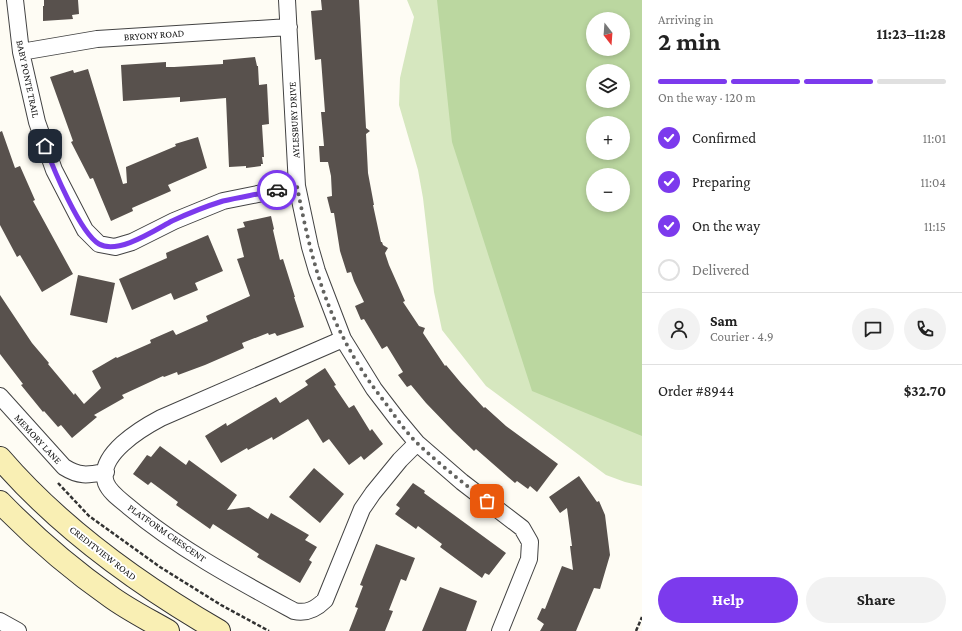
<!DOCTYPE html>
<meta charset="utf-8">
<style>
body{margin:0;font-family:"Crimson Pro",serif;background:#f2f2f2;color:#222;height:100vh;display:flex;flex-direction:column;font-size:15px;white-space:nowrap}
*{box-sizing:border-box;margin:0}
p{font-size:13px;color:#767676}
.icon{flex:none;width:22px;height:22px;fill:none;stroke:currentColor;stroke-width:2;stroke-linecap:round;stroke-linejoin:round}
.map{position:relative;flex:1;overflow:hidden}
.panel{display:flex;flex-direction:column;background:#fff;width:320px}
.panel>*{flex:none}
.needle{width:26px;rotate:163deg}
.fabs{position:absolute;left:586px;top:12px;display:grid;gap:8px}
.fabs a{display:grid;place-items:center;width:44px;height:44px;border-radius:50%;background:#fff;box-shadow:0 2px 6px #0003;font-size:20px}
.pin{position:absolute;display:grid;place-items:center;width:34px;height:34px;color:#fff;margin:-17px;border-radius:8px;box-shadow:0 2px 6px #0006}
.courier{position:absolute;display:grid;place-items:center;width:40px;height:40px;margin:-20px;border:3px solid #7c3aed;border-radius:50%;background:#fff;color:#222;box-shadow:0 1px 5px #0007}
.summary em{font-style:normal;font-weight:700}
.summary div{display:flex;flex-direction:column-reverse}
.summary{display:flex;align-items:center;justify-content:space-between;height:68px;padding:0 16px}
h1{font-size:26px;font-weight:700;line-height:30px}
.bar{display:grid;grid-template-columns:repeat(4,1fr);gap:6px 4px;align-content:center;height:48px;padding:0 16px}
.bar i{height:5px;border-radius:3px;background:#e0e0e0}
.bar .on{background:#7c3aed}
.bar p{grid-column:span 4}
.line{display:flex;align-items:center;gap:10px;padding:0 16px;border-top:1px solid #e0e0e0}
.line div{flex:1}
.round{display:grid;place-items:center;flex:none;width:42px;height:42px;border-radius:21px;background:#f2f2f2}
ol{padding:0 16px;list-style:none}
li{display:flex;align-items:center;gap:12px;height:44px}
li p{margin-inline-start:auto}
li .icon{padding:4px;border-radius:50%;background:#7c3aed;color:#fff;stroke-width:4}
li:last-child{color:#767676}
li i{width:22px;height:22px;border:2px solid #e0e0e0;border-radius:50%}
.cta{display:flex;gap:8px;margin-top:auto;padding:8px 16px}
.cta a{flex:1;height:46px;border-radius:24px;background:#7c3aed;color:#fff;font-size:16px;font-weight:700;line-height:46px;text-align:center}
.cta a+a{background:#f2f2f2;color:#222}
main{display:flex;flex:1;min-height:0}
.map>svg:first-child{display:block}
.green{fill:#d6e7bf;fill-rule:evenodd}
.forest{fill:#bbd7a0;fill-rule:evenodd}
.building{fill:#58514d}
.lines{fill:none;stroke-linecap:round;stroke-linejoin:round}
.street-casing{stroke:#434343;stroke-width:18}
.secondary-casing{stroke:#323232;stroke-width:24}
.path{stroke:#323232;stroke-width:2.5;stroke-dasharray:4 2;stroke-linecap:butt}
.street{stroke:#fff;stroke-width:16}
.secondary{stroke:#f9efb4;stroke-width:22}
.done{stroke:#636360;stroke-width:4;stroke-dasharray:0 7.2}
.route{stroke:#7c3aed;stroke-width:5}
.labels{text-anchor:middle;dominant-baseline:central;stroke-width:4;stroke-linejoin:round;paint-order:stroke}
.street-label{font-size:10px;fill:#101010;stroke:#fff}
</style>
<main>
<div class="map">
<svg width="642" height="631" viewBox="0 0 642 631">
<rect width="100%" height="100%" fill="#fefcf4"/>
<!-- green -->
<path class="green" d="M407,0h235v486l-17,-4 -19,-7 -120,-89 -44,-56 -8,-38 -11,-94 -5,-28 -19,-65 1,-27 14,-61zM593,19h30v30h-30zM593,71h30v30h-30zM593,123h30v30h-30zM593,175h30v30h-30z"/>
<!-- forest -->
<path class="forest" d="M437,0h205v436l-110,-45 -80,-249zM593,19h30v30h-30zM593,71h30v30h-30zM593,123h30v30h-30zM593,175h30v30h-30z"/>
<!-- building -->
<path class="building" d="M44,0h34l1,14 -7,1 1,4 -30,2v-15h1z
M321,0h38l7,128 4,3 -4,3 2,39 6,32h-1l8,37h1l1,3 5,3 -3,5 4,12 16,36 -2,1 16,24 6,2 -2,5 22,33 1,-1 15,18 23,25 1,-1 21,19 52,38 -21,28 -7,-6 -2,3 -11,-8 -2,2 -39,-34 -2,2 -21,-20 -27,-28 -15,-18 -4,2 -9,-12 5,-3 -16,-26 -5,3 -18,-30 -3,1 -6,-14 9,-4 -10,-21 -3,-9 -4,1 -7,-22 -6,-38h-3l-4,-16 5,-1 -1,-20 -3,-14h-8l-1,-16h5l-3,-34h4l-4,-53 -6,1 -4,-49 11,-1z
M255,57l2,9h1l1,19 8,-1 2,40 -7,1 2,32h-2l1,7h-2v2l-15,2v-2l-17,1 -3,-69 -46,4v-5l-57,4 -2,-36 45,-3v5h8l49,-3v-4z
M88,69l35,115 4,-1 -1,-16 50,-21 -1,-2 23,-7 9,31 -39,17 3,6 -39,17 1,3 -22,10 -18,-43 -3,1 -19,-37 2,-1 -23,-64 23,-7 1,3z
M2,131l13,37 5,-2 15,34 -2,1 40,73 -31,18 -22,-37 -3,2 -17,-32v-93z
M271,216l3,13 -1,1 7,30 3,-1 12,38h-1l10,30 -27,9 -2,-3 -6,2 -1,-2 -26,10 2,5 -39,17 -27,10 -1,-3 -13,5 -1,-1 -41,19 2,3 -30,17 3,2 -25,21 -11,-13 -3,2 -14,-16 -1,1 -22,-27 2,-1 -23,-30v-59l32,48 17,20 -1,1 26,31 1,-2 9,11 17,-16 -9,-17 24,-14 1,1 34,-15 -1,-3 23,-10 3,5 32,-14 -2,-5 44,-20 -13,-37 7,-2 -7,-28 8,-2 -2,-5z
M208,235l15,36 -28,12 3,7 -24,10 -3,-7 -39,17 -13,-31 48,-21 -1,-5z
M78,275l37,8 -8,40 -37,-8z
M325,368l11,17 -2,1 15,22 5,-3 16,26 2,-2 11,15 -19,16 -3,-4 -12,9 -20,-26 -6,4 -15,-24 -35,21 -1,-3 -24,13 -1,-2 -26,15 -16,-27 21,-13 1,3 49,-29 4,6 28,-18 -3,-4z
M160,446l26,19 3,-5 48,35 -10,15 22,-3 19,12 3,-6 38,22 -4,5 12,7 -8,13 3,2 -12,21 -43,-26 2,-3 -46,-30 -3,5 -34,-24 2,-3 -27,-20 -3,3 -15,-11 14,-19 4,2z
M314,468l30,26 -24,29 -31,-26z
M579,476l18,26 2,-1 6,14 5,40 -10,34 -6,-1 -18,43h-36l4,-7 -7,-5 5,-11 3,1 17,-43 11,4 -3,-24h2l-5,-38 -7,5 -11,-16z
M413,483l12,8 -1,2 82,60 -17,22 -4,-2 -3,5 -42,-31 2,-3 -24,-18 -2,3 -21,-15 5,-6 -4,-3z
M376,544l39,14 -9,23 -5,-2 -12,31 4,1 -8,20h-36l9,-23 -3,-1 8,-21 -3,-1z
M440,587l37,14 -11,30h-44z"/>
<g class="lines">
<defs>
<path id="street" d="M15,0l6,52 16,70 17,48 31,60 14,14 16,3 17,-5 42,-21 49,-20 74,-15
M287,0l10,186 13,61 7,24 26,68 31,50 23,30 20,24 45,39 60,46 8,14 -1,17 -29,72
M21,52l76,-13 192,-12
M343,339l-182,79c-19,10 -65,37 -55,65 4,10 15,17 23,24 50,42 108,73 165,104 13,3 22,-2 31,-11l37,-91 11,-16 27,-33 17,-17
M0,396l64,71c16,10 24,8 42,5
M0,621l18,10"/>
<path id="secondary" d="M0,458c61,71 138,126 219,173
M0,502c34,35 71,67 111,95 18,13 38,23 57,34"/>
</defs>
<!-- street casing -->
<use href="#street" class="street-casing"/>
<!-- secondary casing -->
<use href="#secondary" class="secondary-casing"/>
<!-- path -->
<path class="path" d="M58,483l31,33 71,51 61,38 48,26
M636,631l6,-14"/>
<!-- street -->
<use href="#street" class="street"/>
<!-- secondary -->
<use href="#secondary" class="secondary"/>
</g>
<g class="lines">
<!-- done -->
<path class="done" d="M277,190l20,-4c10,52 22,106 47,153 12,24 27,46 43,66 9,13 19,27 30,38 22,21 46,40 70,58"/>
<!-- route -->
<path class="route" d="M45,146c8,22 35,87 54,98 19,11 56,-14 73,-23 15,-7 35,-15 51,-20 18,-4 36,-7 54,-11"/>
</g>
<g class="labels">
<!-- street labels -->
<g class="street-label">
<text transform="translate(154 35) rotate(-4)">BRYONY ROAD</text>
<text transform="translate(28 79) rotate(78)">BABY PONTE TRAIL</text>
<text transform="translate(294 120) rotate(-93)">AYLESBURY DRIVE</text>
<text transform="translate(38 439) rotate(47)">MEMORY LANE</text>
<text transform="translate(167 533) rotate(35)">PLATFORM CRESCENT</text>
<text transform="translate(103 553) rotate(38)">CREDITVIEW ROAD</text>
</g>
</g>
</svg>
<div class="fabs">
<a><svg class="needle" viewBox="-14 -14 28 28"><path d="M0-13l5 13h-10z" fill="#e53935"/><path d="M0 13l5-13h-10z" fill="#767676"/></svg></a>
<a><svg class="icon" aria-label="layers" viewBox="0 0 24 24"><path d="M12 4l9 5-9 5-9-5zM3 14l9 5 9-5"/></svg></a>
<a>+</a>
<a>−</a>
</div>
<div class="pin" style="left:487px;top:501px;background:#ea580c"><svg class="icon" aria-label="bag" viewBox="0 0 24 24"><path d="M5 8h14l-1 12H6zM9 8a3 3 0 0 1 6 0"/></svg></div>
<div class="pin" style="left:45px;top:146px;background:#1f2937"><svg class="icon" aria-label="home" viewBox="0 0 24 24"><path d="M3 11l9-7 9 7M6 9v11h12V9"/></svg></div>
<div class="courier" style="left:277px;top:190px"><svg class="icon" aria-label="car" viewBox="0 0 24 24"><path d="M5 17H2v-5l4-1 3-4h7l3 4 3 1v5h-3M9 17h6M6 11h13"/><circle cx="7" cy="17" r="2"/><circle cx="17" cy="17" r="2"/></svg></div>
</div>
<section class="panel">
<div class="summary"><div><h1>2 min</h1><p>Arriving in</p></div><em>11:23–11:28</em></div>
<div class="bar"><i class="on"></i><i class="on"></i><i class="on"></i><i></i><p>On the way · 120 m</p></div>
<ol>
<li><svg class="icon" aria-label="check" viewBox="0 0 24 24"><path d="M5 12l5 5 9-10"/></svg>Confirmed<p>11:01</p></li>
<li><svg class="icon" aria-label="check" viewBox="0 0 24 24"><path d="M5 12l5 5 9-10"/></svg>Preparing<p>11:04</p></li>
<li><svg class="icon" aria-label="check" viewBox="0 0 24 24"><path d="M5 12l5 5 9-10"/></svg>On the way<p>11:15</p></li>
<li><i></i>Delivered</li>
</ol>
<div class="line" style="height:72px"><a class="round"><svg class="icon" aria-label="person" viewBox="0 0 24 24"><circle cx="12" cy="8" r="4"/><path d="M4 21q1-7 8-7t8 7"/></svg></a><div><b>Sam</b><p>Courier · 4.9</p></div><a class="round"><svg class="icon" aria-label="chat" viewBox="0 0 24 24"><path d="M4 5h16v11H9l-5 4z"/></svg></a><a class="round"><svg class="icon" aria-label="phone" viewBox="0 0 24 24"><path d="M5 4h4l2 5-3 2q2 4 5 5l2-3 5 2v4C11 20 4 13 5 4z"/></svg></a></div>
<div class="line" style="height:52px"><div>Order #8944</div><b>$32.70</b></div>
<div class="cta"><a>Help</a><a>Share</a></div>
</section>
</main>
